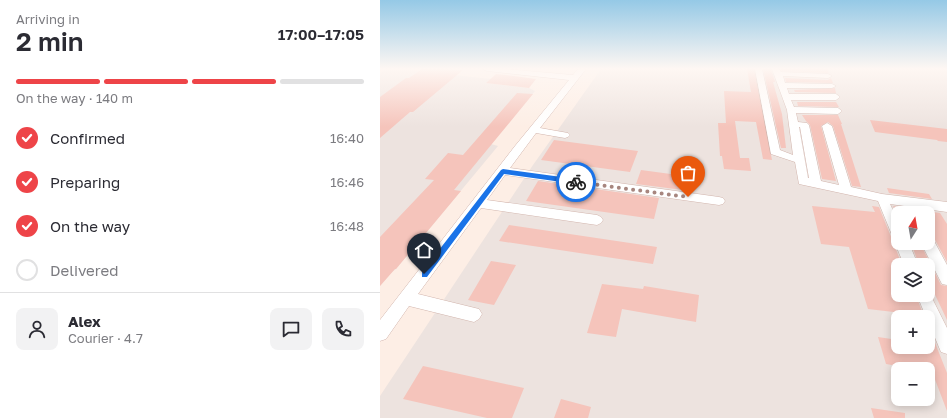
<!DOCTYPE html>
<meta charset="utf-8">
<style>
body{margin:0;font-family:"Golos Text",sans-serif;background:#f2f2f3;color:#2b2b33;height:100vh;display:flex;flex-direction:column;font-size:15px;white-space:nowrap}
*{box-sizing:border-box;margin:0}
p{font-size:13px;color:#7c7c81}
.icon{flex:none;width:22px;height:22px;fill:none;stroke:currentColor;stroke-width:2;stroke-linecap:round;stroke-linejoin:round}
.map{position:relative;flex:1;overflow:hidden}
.drawer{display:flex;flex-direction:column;background:#fff;width:380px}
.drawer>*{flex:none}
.needle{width:26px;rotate:11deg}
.buttons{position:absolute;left:511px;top:206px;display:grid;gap:8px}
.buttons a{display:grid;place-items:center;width:44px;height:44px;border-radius:8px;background:#fff;box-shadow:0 2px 10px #0003;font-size:20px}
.pin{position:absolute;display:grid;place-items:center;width:34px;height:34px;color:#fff;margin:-41px -17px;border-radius:50% 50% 50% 0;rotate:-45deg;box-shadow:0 0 4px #0007}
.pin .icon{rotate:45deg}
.courier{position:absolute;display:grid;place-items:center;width:40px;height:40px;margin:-20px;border:3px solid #1a73e8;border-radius:50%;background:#fff;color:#222;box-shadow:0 1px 5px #0007}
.summary em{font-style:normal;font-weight:600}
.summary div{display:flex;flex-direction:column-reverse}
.summary{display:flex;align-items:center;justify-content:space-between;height:68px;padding:0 16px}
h1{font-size:26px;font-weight:600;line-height:30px}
.bar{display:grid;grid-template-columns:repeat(4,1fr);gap:6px 4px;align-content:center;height:48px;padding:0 16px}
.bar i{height:5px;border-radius:3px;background:#e1e1e2}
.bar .active{background:#ee4448}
.bar p{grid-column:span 4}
.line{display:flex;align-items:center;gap:10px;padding:0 16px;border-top:1px solid #e1e1e2}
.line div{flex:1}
.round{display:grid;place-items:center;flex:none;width:42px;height:42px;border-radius:8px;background:#f2f2f3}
ol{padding:0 16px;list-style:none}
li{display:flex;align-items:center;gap:12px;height:44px}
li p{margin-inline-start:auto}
li .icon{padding:4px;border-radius:50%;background:#ee4448;color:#fff;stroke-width:4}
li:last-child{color:#7c7c81}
li i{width:22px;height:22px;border:2px solid #e1e1e2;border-radius:50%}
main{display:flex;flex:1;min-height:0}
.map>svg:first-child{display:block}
.industrial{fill:#ede3df;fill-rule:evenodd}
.building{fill:#f5c4bb}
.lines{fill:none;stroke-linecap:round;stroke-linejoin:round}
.minor-casing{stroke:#d2b5ad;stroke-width:1}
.minor{fill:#fff;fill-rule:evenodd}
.route{fill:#1a73e8}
.done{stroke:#a7867f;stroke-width:4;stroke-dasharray:0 7.2}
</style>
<main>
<section class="drawer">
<div class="summary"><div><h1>2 min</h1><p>Arriving in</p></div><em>17:00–17:05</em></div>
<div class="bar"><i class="active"></i><i class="active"></i><i class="active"></i><i></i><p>On the way · 140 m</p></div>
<ol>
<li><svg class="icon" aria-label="check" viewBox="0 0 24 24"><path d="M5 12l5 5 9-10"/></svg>Confirmed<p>16:40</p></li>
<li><svg class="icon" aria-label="check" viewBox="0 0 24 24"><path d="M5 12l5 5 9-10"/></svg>Preparing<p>16:46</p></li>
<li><svg class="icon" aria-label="check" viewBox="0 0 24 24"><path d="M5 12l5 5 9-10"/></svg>On the way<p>16:48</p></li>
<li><i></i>Delivered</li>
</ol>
<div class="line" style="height:72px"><a class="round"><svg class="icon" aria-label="person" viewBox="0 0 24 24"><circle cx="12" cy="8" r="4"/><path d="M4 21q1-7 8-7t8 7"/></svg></a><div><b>Alex</b><p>Courier · 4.7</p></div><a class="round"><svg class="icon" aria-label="chat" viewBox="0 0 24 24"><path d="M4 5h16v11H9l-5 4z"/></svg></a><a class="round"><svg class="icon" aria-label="phone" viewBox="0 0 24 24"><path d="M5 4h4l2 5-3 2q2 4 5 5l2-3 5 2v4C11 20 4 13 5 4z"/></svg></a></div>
</section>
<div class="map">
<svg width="567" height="418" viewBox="0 0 567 418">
<rect width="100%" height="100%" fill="#fdeee5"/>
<!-- industrial -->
<path class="industrial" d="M221,69h346v349h-567v-22l153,-231zM518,213h30v30h-30zM518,265h30v30h-30zM518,317h30v30h-30zM518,369h30v30h-30z
M5,70l33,1 73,8 -5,4 43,5 6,3 -44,53 7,2 -102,123 -4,3 -12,14v-213z"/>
<!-- building -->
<path class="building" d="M42,69l41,1 -50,42h-3l-30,26v-41l26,-19h3z
M367,69h7l18,91 -9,-1 -7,-37 -21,-1 5,37h9l2,13 -27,-2 -2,-13h-2l-2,-33h8l-2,-32 27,1z
M383,69h8l4,13h-2l9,32 4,34h-5z
M400,69h47l2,4 -47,-2z
M116,74l18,2 22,3 -7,9 -43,-5z
M405,78l43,2 3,-2 2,5 -47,-1z
M455,88l1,5 -41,-1 -1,-2z
M137,93l16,1 -79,96 7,1 -65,78h-1l-15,17v-49l54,-57 -9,-1 23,-26 15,2z
M456,102l3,5 -41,-1 -1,-4z
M422,115h36l4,9h-1l20,63 -9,-1 -19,-60 -5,-4 -7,4 15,55 -14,-2 -12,-54 -4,-4z
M490,120l77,9v13l-9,-1 -1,-1 -62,-8z
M174,140l84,11 -8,21 -89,-12z
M261,170l52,7 -2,14 -55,-7z
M158,181l121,17 -5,21 -128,-18z
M507,188l42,6 3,5 -43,-6z
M432,206l63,6 -3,-6 7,1 13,32 3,2 -1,3 8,21h-4v30h18l8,22h-12l-1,-3 -43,-5 -19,-62 -28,-3z
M513,206l47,7 7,11v38l-13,-24 -3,-1 -3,-5v-19h-30v4z
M129,225l148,22 -4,17 -154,-23z
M531,243h9l21,42 6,1v34l-19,-40v-15h-9z
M111,261l25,4 -22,40 -26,-5z
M222,284l41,5 1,-3 55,9 -3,27 -74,-13 -6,28 -29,-4z
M548,325l19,48v38l-16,-42h-16l-29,-5 -8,-27 20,3v7h30z
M43,366l101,22 -12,30h-25l-84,-19z
M181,399l30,8 -3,11h-34z
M491,408l34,5v5h-31z"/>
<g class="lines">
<defs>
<path id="minor" d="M103,69h22l68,6 5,-6h8l-46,59 28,5 2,2 -2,2 -3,1 -29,-5 -26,35 209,29 4,1 2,3 -2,3 -4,1 -214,-30 -18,25 110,15 4,2 2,3 -2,3 -4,2 -116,-17 -63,86 61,15 3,5 -3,5 -5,3 -65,-16 -23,33 -6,2v-21l135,-174 54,-66 -82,-9z
M375,69h7l18,81 13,5 -6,-45 -15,-41h7l2,3 47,2 4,2 -4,2 -45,-2 2,7 47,1 4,2 -4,2h-45l2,6h47l4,3 -4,3h-45l3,7 44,1 4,3 -4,3 -42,-1 2,9 9,1 2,2 12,56 18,4 -17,-59 5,-3 5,3 19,61 31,7 65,8v10l-57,-8 8,17v22h11l9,22h-14l-9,-22 2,-3 -4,-1 -1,-4 -14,-34 -79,-17 -4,-22 -24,-8zM419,127h1l9,51h-1z
M548,238l5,1 14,26v20l-5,-1 -21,-41h7z
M548,290l19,38v26l-6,-2 -13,-31v-4h-2l-9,-22h11z"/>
</defs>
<!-- minor casing -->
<use href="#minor" class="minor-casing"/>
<!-- minor -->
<use href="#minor" class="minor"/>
</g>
<!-- sky -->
<linearGradient id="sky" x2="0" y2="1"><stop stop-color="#95c9e6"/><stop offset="0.54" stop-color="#fef7f3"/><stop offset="1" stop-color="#fef7f3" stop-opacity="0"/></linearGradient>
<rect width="567" height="127" fill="url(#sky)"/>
<!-- route -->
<path class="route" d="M123,169l73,10 3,3 -3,2 -72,-10 -77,103h-5v-5l79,-102z"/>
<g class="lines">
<!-- done -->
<path class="done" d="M196,182l112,15"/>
</g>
</svg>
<div class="buttons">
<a><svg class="needle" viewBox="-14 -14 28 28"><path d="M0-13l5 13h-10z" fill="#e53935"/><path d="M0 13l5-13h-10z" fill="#7c7c81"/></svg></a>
<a><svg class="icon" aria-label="layers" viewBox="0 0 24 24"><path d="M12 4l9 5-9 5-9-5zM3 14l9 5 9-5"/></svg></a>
<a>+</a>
<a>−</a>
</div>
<div class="pin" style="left:308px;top:197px;background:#ea580c"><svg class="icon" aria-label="bag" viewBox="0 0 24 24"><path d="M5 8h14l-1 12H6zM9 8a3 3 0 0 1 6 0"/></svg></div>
<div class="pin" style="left:44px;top:274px;background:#1f2937"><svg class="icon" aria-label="home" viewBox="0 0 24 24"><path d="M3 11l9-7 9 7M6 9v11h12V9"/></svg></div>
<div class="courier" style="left:196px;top:182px"><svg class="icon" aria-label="bike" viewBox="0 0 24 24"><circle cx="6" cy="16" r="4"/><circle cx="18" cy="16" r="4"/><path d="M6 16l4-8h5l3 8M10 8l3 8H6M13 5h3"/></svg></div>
</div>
</main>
